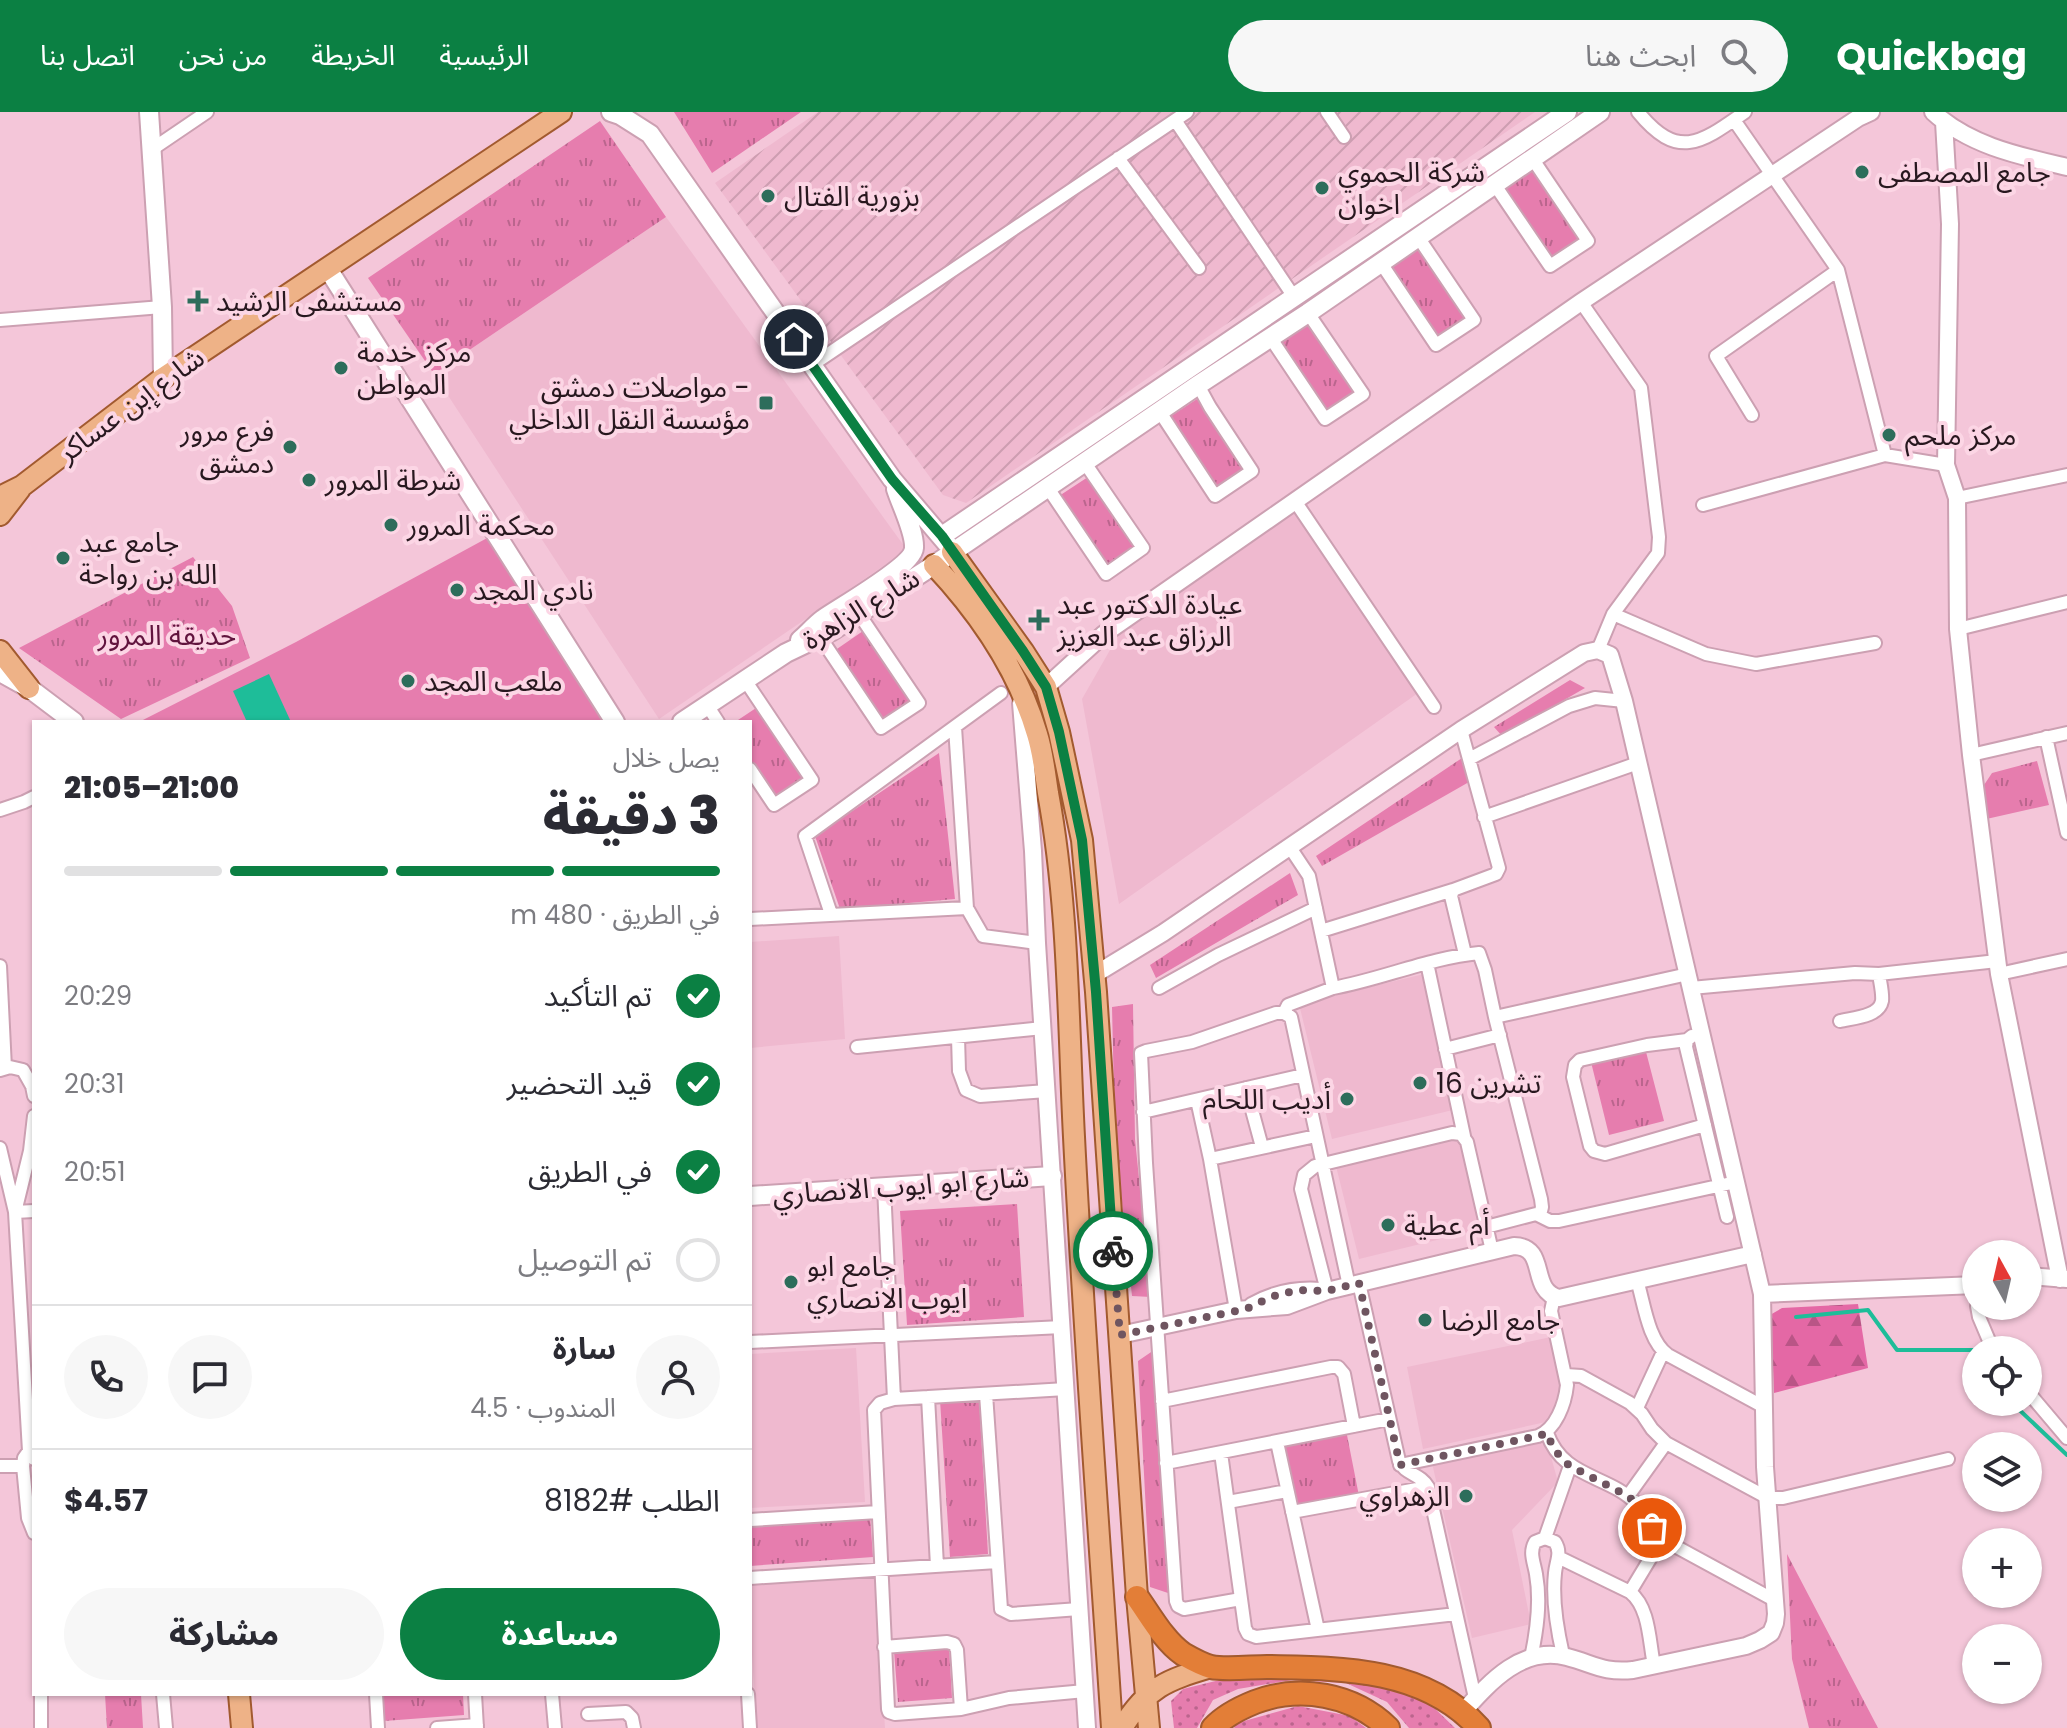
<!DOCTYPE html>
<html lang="ar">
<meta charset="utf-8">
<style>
body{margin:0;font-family:Poppins,"Noto Sans Arabic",sans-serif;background:#f7f7f7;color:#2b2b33;direction:rtl;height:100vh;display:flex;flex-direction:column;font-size:30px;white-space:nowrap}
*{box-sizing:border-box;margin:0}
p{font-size:26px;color:#7c7c81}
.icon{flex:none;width:44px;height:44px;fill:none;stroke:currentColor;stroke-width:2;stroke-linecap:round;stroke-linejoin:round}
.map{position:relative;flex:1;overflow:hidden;direction:ltr}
.sheet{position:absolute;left:32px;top:608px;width:720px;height:976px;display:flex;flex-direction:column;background:#fff;border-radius:0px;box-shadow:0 2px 6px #0004;direction:rtl}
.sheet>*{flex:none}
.needle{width:52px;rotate:352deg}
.tools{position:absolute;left:1962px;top:1128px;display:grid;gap:16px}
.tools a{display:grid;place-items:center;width:80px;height:80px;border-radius:50%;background:#fff;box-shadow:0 2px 6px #0004;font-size:40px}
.pin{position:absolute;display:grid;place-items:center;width:68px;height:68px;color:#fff;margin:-34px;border:4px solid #fff;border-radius:50%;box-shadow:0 2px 8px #0007}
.courier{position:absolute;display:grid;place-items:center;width:80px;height:80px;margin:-40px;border:6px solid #0b8043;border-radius:50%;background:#fff;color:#222;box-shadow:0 2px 10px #0007}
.headline em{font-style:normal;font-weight:800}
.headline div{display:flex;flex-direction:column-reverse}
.headline{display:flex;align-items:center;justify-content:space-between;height:136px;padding:0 32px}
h1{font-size:52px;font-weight:800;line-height:60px}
.bar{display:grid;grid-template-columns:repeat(4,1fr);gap:12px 8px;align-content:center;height:96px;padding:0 32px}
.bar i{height:10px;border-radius:6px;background:#e1e1e2}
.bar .on{background:#0b8043}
.bar p{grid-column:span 4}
.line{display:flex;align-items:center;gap:20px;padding:0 32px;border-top:2px solid #e1e1e2}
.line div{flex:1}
.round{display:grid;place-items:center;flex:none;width:84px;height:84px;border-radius:42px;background:#f7f7f7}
ol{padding:0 32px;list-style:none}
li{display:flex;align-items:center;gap:24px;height:88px}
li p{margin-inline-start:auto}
li .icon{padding:8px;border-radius:50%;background:#0b8043;color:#fff;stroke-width:4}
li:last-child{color:#7c7c81}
li i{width:44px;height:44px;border:4px solid #e1e1e2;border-radius:50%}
.action{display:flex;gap:16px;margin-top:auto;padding:16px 32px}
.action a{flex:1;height:92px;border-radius:48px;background:#0b8043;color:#fff;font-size:32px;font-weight:800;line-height:92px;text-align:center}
.action a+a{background:#f7f7f7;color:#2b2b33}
header{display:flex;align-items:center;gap:48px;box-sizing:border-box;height:112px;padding:0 40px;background:#0b8043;color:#fff}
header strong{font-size:38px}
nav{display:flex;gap:44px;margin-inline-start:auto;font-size:28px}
.search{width:560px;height:72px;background:#f7f7f7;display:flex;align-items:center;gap:20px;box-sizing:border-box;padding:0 28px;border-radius:44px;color:#7c7c81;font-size:30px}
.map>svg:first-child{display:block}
.built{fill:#efb9cf}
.industrial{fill:url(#industrial-furrows)}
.grass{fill:url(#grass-dots)}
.forest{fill:url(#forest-firs)}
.park{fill:url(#park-tufts)}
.pitch{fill:#e67dae}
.water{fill:#1ebd99}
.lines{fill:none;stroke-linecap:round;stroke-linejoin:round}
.stream{stroke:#1ebd99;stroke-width:4}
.minor-casing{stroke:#cca0b2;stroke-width:16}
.tertiary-casing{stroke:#cca0b2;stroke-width:20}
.secondary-casing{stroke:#cca0b2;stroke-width:22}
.primary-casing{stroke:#a25a2f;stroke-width:24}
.motorway-casing{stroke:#a25a2f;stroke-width:26}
.minor{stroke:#fff;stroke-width:12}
.tertiary{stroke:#fff;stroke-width:16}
.secondary{stroke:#fff;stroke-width:18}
.primary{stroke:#eeb287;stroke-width:20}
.motorway{stroke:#e37e37;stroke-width:22}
.done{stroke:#6f5560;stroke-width:8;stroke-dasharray:0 14.4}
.route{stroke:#0b8043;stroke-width:10}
.poi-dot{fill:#2d6d5b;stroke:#fcd6e5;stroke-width:3}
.labels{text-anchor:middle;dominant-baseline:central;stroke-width:8;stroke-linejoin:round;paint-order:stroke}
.poi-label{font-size:28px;fill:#28181f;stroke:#fcd6e5;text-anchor:start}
.street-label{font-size:28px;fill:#28181f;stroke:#fcd6e5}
.park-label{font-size:28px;fill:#61143e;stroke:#fcd6e5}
</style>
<header>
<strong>Quickbag</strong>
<div class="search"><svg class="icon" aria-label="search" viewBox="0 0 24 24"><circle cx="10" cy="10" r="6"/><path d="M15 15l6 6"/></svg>ابحث هنا</div>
<nav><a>الرئيسية</a><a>الخريطة</a><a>من نحن</a><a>اتصل بنا</a></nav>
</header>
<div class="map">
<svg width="2067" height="1616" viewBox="0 0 2067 1616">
<defs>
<pattern id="industrial-furrows" width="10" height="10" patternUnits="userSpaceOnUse" patternTransform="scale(2)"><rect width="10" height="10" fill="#efb9cf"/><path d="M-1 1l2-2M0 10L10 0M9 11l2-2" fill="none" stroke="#cd9eb1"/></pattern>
<pattern id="grass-dots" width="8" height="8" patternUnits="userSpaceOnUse" patternTransform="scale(2)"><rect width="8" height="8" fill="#e67dae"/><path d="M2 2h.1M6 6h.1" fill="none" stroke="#ba658d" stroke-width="1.8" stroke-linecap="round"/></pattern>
<pattern id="forest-firs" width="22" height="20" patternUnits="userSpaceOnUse" patternTransform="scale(2)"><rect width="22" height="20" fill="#e468a5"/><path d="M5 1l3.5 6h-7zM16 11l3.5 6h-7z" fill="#b95586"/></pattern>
<pattern id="park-tufts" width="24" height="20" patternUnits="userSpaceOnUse" patternTransform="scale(2)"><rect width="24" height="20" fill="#e67dae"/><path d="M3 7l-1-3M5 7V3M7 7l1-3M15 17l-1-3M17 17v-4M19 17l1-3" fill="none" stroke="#ba658d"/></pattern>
</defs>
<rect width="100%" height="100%" fill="#f4c6d9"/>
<!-- built -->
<path class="built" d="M666,105l241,333 -248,169 -225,-345z
M1295,400l123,181 -299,211 -37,-205 36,-63z
M839,824l6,103 -95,9v-106z
M1424,862l33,135 -125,30 -33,-135z
M1463,1023l23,93 -127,31 -23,-93z
M1551,1225l13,55 -18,30 -123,27 -16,-82z
M856,1236l9,154 -115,6v-154z
M1545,1323l13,47 -46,48 19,94 -59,14 -40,-175z
M875,1462l10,154h-128l-7,-104v-41z"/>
<!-- industrial -->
<path class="industrial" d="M818,0h717l-569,391 -23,-8 -228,-312z"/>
<!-- grass -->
<path class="grass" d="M1333,1562l39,8 53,17 30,29h-46l-22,-26 -41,-19 -54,-3 -54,9 -25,11 -16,28h-23l-3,-27 12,-12 53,-13z
M1298,1594l52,10 16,12h-132l3,-5z"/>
<!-- forest -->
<path class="forest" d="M1858,1192l10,64 -94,25 -1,-25 -10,-49 19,-11z"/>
<!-- park -->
<path class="park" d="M674,0h127l-89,61z
M600,9l66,96 -232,157 -66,-96z
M1532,57l49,72 -29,19 -49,-72z
M1418,136l48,72 -29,19 -48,-72z
M1307,210l48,72 -29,19 -48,-72z
M1197,287l48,72 -29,19 -48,-72z
M1088,365l48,71 -29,20 -48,-72z
M193,445l39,49 18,52 -129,61 -102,-71z
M863,519l48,72 -29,19 -48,-71z
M1570,568l15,8 -83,48 -8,-9z
M756,596l48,72 -29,19 -25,-38v-39h-15z
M939,641l16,146 -115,10 -25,-73z
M1462,646l7,24 -147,84 -6,-10z
M2037,649l12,44 -67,15 -2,-29 12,-18z
M1290,761l8,22 -142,83 -6,-13z
M1133,892l2,135 16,158 -19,-1 -17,-158 -3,-131z
M1645,936l19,73 -55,14 -18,-73z
M1017,1092l7,113 -117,8 -7,-114z
M1157,1236l20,248 -27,-9 -12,-226z
M979,1286l9,156 -38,3 -10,-157z
M1346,1318l13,66 -63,13 -13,-66z
M870,1403l3,42 -123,9v-42z
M1787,1442l91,174h-69l-17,-69z
M949,1534l3,52 -54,4 -4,-51z
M105,1582h36l2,34h-36z
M382,1582h81l1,21 -80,6z"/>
<!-- pitch -->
<path class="pitch" d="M489,425l114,185h-464l157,-80z"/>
<!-- water -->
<path class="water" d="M269,562l22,48h-44l-14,-31z"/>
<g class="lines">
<!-- stream -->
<path class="stream" d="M1796,1205l72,-7 29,40h78l1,2
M2011,1290l56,53"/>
<defs>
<path id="minor" d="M1327,0l17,25
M1638,0c40,49 63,31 107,0
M1175,8l119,177
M1734,8l104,150 47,185
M151,38l56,-38
M1118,46l81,110
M1495,73l55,81 38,-25 -56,-83
M1381,151l55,82 38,-25 -56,-83
M1581,190l60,86 18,149 -1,16 -45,61 -15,36
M0,208l162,-13
M1270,225l55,82 38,-25 -55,-81
M812,253l375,-253
M1160,300l55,84 37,-25 -42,-64 -12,-22
M1752,303l-36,-59 122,-86
M1048,376l58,86 37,-26 -58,-85
M1957,386l110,-23
M1295,389l139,206
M1703,393l182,-50 61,10
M1613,502l93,40 50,10 119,-21
M1958,517l109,-27
M820,525l61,91 38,-25 -60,-89
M745,568l67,100 -38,25 -24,-36
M707,593l11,17
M955,615l12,181
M1461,618l38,138 -3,6 -43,16 -2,6 14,58
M2046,625l21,96
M1971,643l96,-22
M1469,647l100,-53 26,-8 29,3
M0,698l24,-8 10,-5
M1484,705l154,-54
M1289,734l20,30 24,112c49,-9 96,-30 146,-35l6,17 10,47 46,182 1,8 -2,8
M831,802l-26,-78 196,-143
M750,807l217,-11 16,28 54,7
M1321,819l132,-41
M1427,851l37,173
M0,854l5,102
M1999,862l68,-15
M1159,876l59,-33 98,-47
M1691,876l164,-15 24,1 118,-13
M1284,901l4,-8 45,-17
M1495,905l193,-43
M1840,909c12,-3 39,-4 42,-20 1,-8 -2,-19 -3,-27
M1692,924l-5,4 -1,7 41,170
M958,925l1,34 7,19 14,6 67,-5
M1687,928l-40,5 -67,15 -5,5 -2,12 17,69 4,5 11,3 100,-29
M857,935l186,-19
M1445,937l55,-14
M0,958l10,-3 13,3 9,16 2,10
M1246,976l16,59
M1197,988l13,59 26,151
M1143,1000l160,-37
M34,1004l-4,35 -15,61 19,-1
M0,1036l15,64 14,239 5,8
M1210,1047l106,-23
M884,1075l10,212
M1486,1115l50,-13 14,7h9l177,-39
M1637,1168c7,23 11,61 31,75l96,52
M1359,1171l40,178c6,14 21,12 29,26l47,211
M1327,1179l-26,-102 3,-14 11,-9 137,-33 9,1 6,8 25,109
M1977,1194l2,11 14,33
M750,1230l312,-15
M1566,1263l15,1 49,27 12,11 10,15 14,14 102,55h15l165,-39
M1066,1277l-172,10 -14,4 -6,7 14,299 1,3 6,2 66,-5 48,-11 76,-7
M2028,1280l39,46
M986,1282l15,215 10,5 68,-5
M928,1285l9,169
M1162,1289l169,-34h7l6,7 10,52
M1637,1296l26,-56
M1547,1321c16,46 61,41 90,71 11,11 13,26 25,35l114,62
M1277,1330l41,188
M29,1339l-5,7 -1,8 5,52 6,15
M1221,1341l24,175 3,6 8,3 200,-23
M1166,1351l223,-44
M1400,1353l138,-29c18,-7 27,-32 29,-51l-16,-74 3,-14
M0,1354h23
M1628,1384l38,-53
M1228,1390l59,-11
M1292,1400l136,-25
M750,1408l128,-8
M1545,1426l25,-72
M1558,1445l72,35c20,16 19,50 24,73
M750,1466l247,-16
M1630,1480l32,-53
M1241,1487l-57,10 -6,-3 -2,-5 -30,-438 -5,-110 5,-2 46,-9 84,-29h8l7,4 58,269
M884,1535l63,-5 7,2 3,6 4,59
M1531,1546c6,-28 10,-56 5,-84 -2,-12 -7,-21 -1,-32l10,-4 10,4c7,11 1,19 0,31 -3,27 2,56 8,82
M163,1582l3,34
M376,1582l2,34
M475,1582l2,34
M552,1582l3,34
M748,1582l2,34
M588,1602l38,-2 6,6 2,10
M41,1616v-34
M437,1616l40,-3"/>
<path id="tertiary" d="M1933,0c37,34 87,44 134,55
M1944,10l6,102 -4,241 11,33 1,131 13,126 28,219 61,305
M1046,575l58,-53 477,-332 277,-184 13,-6
M1021,591l12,148 4,92 50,785
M1094,863l69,-42 298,-203 123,-77 14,-3 12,5 14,46 138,593 3,173 11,147 -1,9 -4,10 -11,7 -14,6 -113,24c-30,3 -39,-6 -66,-13 -45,-12 -78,26 -105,56
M2028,1164l39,3
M1762,1182l214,-9
M1252,1194c21,-12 45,-17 69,-15
M1120,1223l116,-25 51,-4 40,-15 187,-45c35,1 14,44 45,52l194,-44"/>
<path id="secondary" d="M149,0l13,195 1,71
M611,0l9,3 30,19 242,345 56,66
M328,157l287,453
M942,424l625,-424
M800,528c8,-7 15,-15 23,-21 17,-12 90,-53 91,-71 1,-16 -13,-43 -18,-59
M0,560l29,16 45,34
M682,610l104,-69 46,-22 102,-66 264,-180 110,-72 292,-201
M750,1084l302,-20"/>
<path id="primary" d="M0,385l22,-11 141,-108 398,-266
M0,403l20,-26
M952,440l71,99 23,36 13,45 23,108 14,152 41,605 12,131
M934,453c46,49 84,104 103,169 6,19 8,40 11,59 21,114 20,229 26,344 10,197 25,394 38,591
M0,539l29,37
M239,1582l3,34
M1122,1616c25,-41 45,-48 89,-61"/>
<path id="motorway" d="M1137,1485c13,18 27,44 46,57 7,4 20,11 28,13 14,3 41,0 56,0 74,1 158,1 212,61
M1213,1616c11,-12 27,-20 42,-26 45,-17 98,-8 133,26"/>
</defs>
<!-- minor casing -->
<use href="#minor" class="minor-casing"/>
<!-- tertiary casing -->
<use href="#tertiary" class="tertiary-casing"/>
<!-- secondary casing -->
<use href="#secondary" class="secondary-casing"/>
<!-- primary casing -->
<use href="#primary" class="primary-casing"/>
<!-- motorway casing -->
<use href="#motorway" class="motorway-casing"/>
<!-- minor -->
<use href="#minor" class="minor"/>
<!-- tertiary -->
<use href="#tertiary" class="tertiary"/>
<!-- secondary -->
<use href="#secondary" class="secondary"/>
<!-- primary -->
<use href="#primary" class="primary"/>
<!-- motorway -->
<use href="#motorway" class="motorway"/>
</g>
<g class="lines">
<!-- done -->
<path class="done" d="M1113,1139l7,84 126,-26 25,-12 14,-4 14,-3 28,1 32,-8 41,182 138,-29 9,-3c5,14 12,24 23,33l58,30 14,13 10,19"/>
<!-- route -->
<path class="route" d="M794,227l98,140 50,57 81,115 23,36 13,45 23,108 14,152 17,259"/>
</g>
<!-- markers -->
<g class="poi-dot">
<circle cx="1862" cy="60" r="8"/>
<circle cx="1322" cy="76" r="8"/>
<circle cx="768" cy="84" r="8"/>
<path d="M194 177h8v8h8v8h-8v8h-8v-8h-8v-8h8z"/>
<circle cx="341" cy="256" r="8"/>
<rect x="758" y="283" width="16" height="16" rx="4"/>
<circle cx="1889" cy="323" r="8"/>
<circle cx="290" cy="335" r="8"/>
<circle cx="309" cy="368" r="8"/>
<circle cx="391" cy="413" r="8"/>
<circle cx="63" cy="446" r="8"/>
<circle cx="457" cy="478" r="8"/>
<path d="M1035 496h8v8h8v8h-8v8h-8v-8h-8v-8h8z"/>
<circle cx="408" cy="569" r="8"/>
<circle cx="1420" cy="971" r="8"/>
<circle cx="1347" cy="987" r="8"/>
<circle cx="1388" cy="1113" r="8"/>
<circle cx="791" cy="1170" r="8"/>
<circle cx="1425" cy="1208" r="8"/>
<circle cx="1466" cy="1384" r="8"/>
</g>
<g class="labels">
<!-- poi labels -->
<g class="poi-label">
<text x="1338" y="60">شركة الحموي<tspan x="1338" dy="32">اخوان</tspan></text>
<text x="1878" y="60">جامع المصطفى</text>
<text x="784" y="84">بزورية الفتال</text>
<text x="216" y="189">مستشفى الرشيد</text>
<text x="357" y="240">مركز خدمة<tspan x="357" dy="32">المواطن</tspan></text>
<text x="750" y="275" text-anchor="end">مواصلات دمشق -<tspan x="750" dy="32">مؤسسة النقل الداخلي</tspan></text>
<text x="274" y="319" text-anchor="end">فرع مرور<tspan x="274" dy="32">دمشق</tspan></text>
<text x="1905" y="323">مركز ملحم</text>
<text x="325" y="368">شرطة المرور</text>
<text x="407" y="413">محكمة المرور</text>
<text x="79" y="430">جامع عبد<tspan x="79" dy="32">الله بن رواحة</tspan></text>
<text x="473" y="478">نادي المجد</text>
<text x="1057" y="492">عيادة الدكتور عبد<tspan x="1057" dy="32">الرزاق عبد العزيز</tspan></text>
<text x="424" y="569">ملعب المجد</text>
<text x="1436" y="971">16 تشرين</text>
<text x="1331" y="987" text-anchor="end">أديب اللحام</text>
<text x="1404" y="1113">أم عطية</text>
<text x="807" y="1154">جامع ابو<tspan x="807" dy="32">ايوب الانصاري</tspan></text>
<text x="1441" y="1208">جامع الرضا</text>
<text x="1450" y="1384" text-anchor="end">الزهراوي</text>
</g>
<!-- street labels -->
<g class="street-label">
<text transform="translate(131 293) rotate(-36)">شارع إبن عساكر</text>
<text transform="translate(861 497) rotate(-31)">شارع الزاهرة</text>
<text transform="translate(901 1074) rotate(-4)">شارع ابو ايوب الانصاري</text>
</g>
<!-- park labels -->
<g class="park-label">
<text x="167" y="523">حديقة المرور</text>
</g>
</g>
</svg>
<div class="tools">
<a><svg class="needle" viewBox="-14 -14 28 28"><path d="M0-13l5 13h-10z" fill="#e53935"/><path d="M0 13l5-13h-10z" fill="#7c7c81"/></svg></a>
<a><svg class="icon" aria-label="locate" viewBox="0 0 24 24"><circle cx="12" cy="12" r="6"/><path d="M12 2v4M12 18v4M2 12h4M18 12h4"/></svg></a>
<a><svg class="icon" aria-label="layers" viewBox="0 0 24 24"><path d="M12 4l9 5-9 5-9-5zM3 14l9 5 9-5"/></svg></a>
<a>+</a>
<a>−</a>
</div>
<div class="pin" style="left:1652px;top:1416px;background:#ea580c"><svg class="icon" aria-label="bag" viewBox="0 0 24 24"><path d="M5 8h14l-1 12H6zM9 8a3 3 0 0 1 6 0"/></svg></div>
<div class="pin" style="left:794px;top:227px;background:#1f2937"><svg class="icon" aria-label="home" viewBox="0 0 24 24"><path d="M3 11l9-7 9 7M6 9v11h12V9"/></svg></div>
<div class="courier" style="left:1113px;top:1139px"><svg class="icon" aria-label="bike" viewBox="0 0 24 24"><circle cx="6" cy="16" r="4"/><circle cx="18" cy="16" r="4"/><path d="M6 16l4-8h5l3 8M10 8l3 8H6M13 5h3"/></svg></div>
<section class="sheet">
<div class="headline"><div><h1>3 دقيقة</h1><p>يصل خلال</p></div><em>21:00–21:05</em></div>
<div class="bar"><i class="on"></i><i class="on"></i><i class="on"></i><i></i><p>في الطريق · 480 m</p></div>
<ol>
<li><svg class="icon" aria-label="check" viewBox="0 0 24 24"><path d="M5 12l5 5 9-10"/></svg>تم التأكيد<p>20:29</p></li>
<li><svg class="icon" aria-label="check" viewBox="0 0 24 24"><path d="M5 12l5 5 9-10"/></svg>قيد التحضير<p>20:31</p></li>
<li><svg class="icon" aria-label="check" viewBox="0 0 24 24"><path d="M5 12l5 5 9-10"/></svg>في الطريق<p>20:51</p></li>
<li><i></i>تم التوصيل</li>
</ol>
<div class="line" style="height:144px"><a class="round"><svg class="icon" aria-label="person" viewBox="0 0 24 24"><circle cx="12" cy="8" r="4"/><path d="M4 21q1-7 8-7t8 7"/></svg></a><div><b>سارة</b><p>المندوب · 4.5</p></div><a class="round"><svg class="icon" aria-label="chat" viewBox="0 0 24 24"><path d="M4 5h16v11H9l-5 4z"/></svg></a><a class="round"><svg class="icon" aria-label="phone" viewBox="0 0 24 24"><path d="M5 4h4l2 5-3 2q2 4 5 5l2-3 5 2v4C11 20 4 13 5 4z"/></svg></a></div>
<div class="line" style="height:104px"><div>الطلب #8182</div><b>$4.57</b></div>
<div class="action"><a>مساعدة</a><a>مشاركة</a></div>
</section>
</div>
